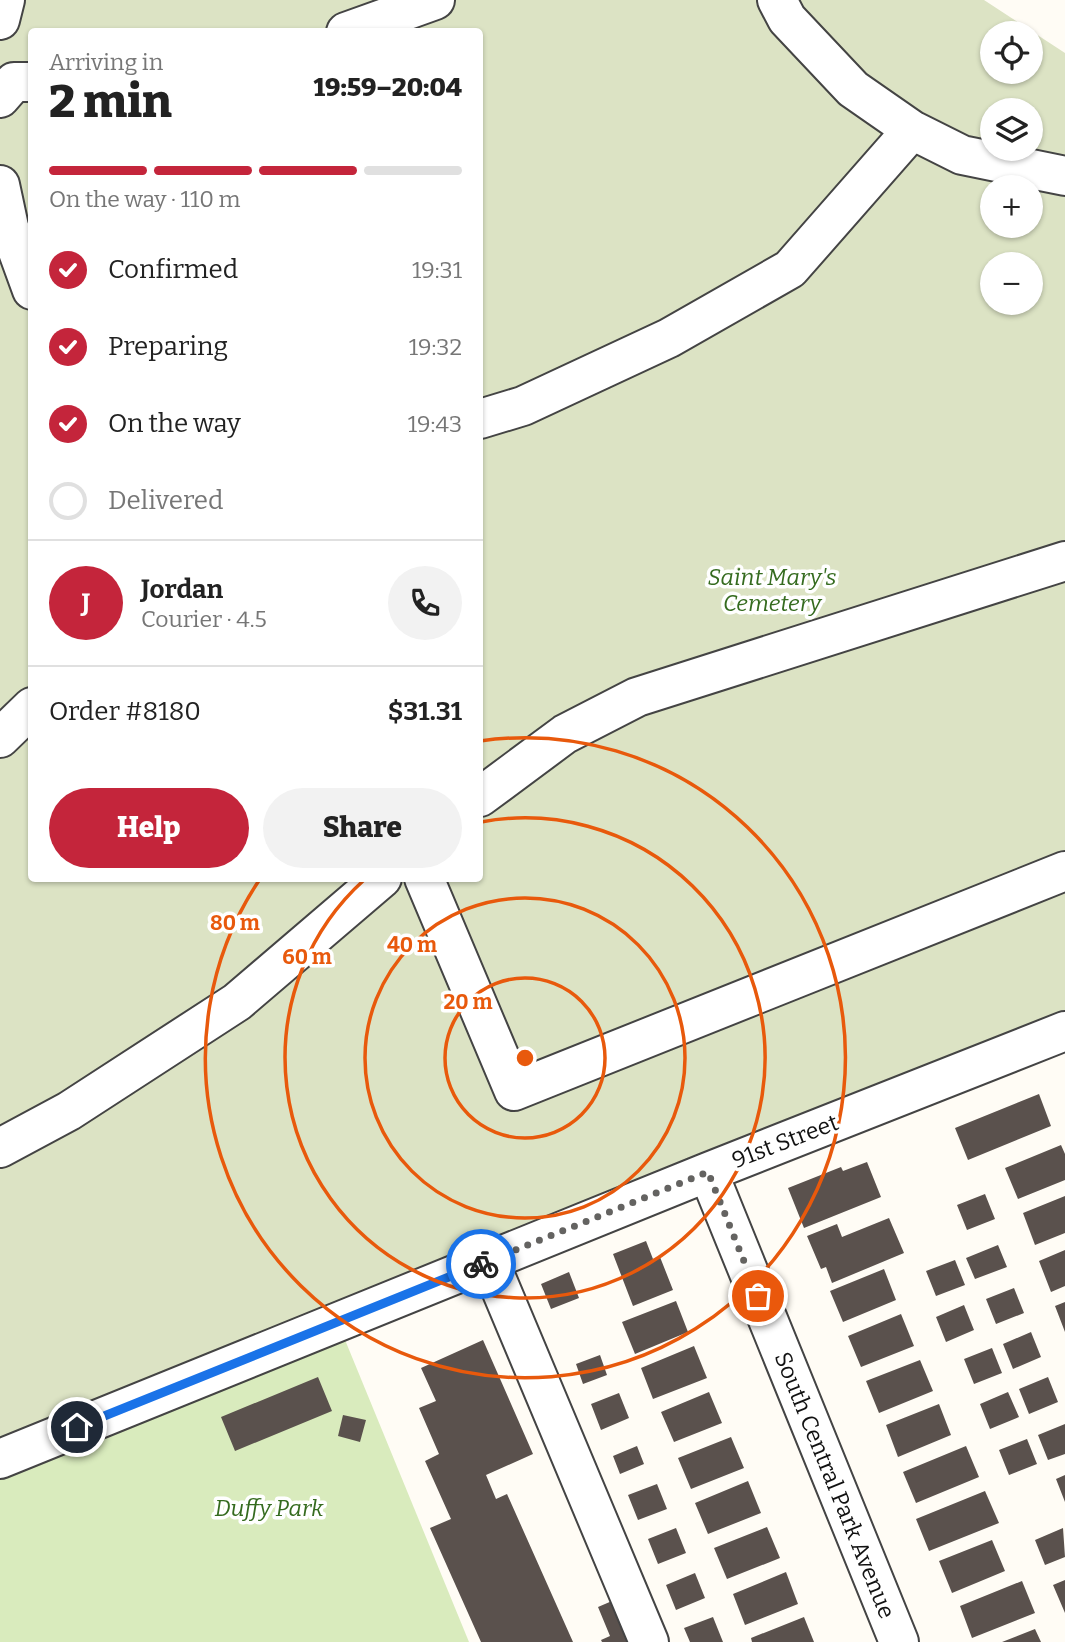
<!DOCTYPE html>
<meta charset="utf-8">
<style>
body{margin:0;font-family:Bitter,serif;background:#f2f2f2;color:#222;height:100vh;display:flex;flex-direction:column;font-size:26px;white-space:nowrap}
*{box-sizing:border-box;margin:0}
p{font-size:23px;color:#767676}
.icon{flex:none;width:38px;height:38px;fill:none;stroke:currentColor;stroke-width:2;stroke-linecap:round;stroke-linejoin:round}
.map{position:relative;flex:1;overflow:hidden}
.sheet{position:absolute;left:28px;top:28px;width:455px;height:854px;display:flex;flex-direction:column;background:#fff;border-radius:7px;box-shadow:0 2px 5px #0004}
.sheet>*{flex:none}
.controls{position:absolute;left:980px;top:21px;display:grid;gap:14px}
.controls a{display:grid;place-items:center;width:63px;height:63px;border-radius:50%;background:#fff;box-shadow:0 2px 5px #0004;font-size:35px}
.pin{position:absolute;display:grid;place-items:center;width:60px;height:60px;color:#fff;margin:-30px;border:4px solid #fff;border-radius:50%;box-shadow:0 2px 7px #0007}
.courier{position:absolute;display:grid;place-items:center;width:70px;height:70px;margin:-35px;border:5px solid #1a73e8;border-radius:50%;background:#fff;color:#222;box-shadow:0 2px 9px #0007}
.overview em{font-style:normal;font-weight:800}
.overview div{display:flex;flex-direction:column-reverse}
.overview{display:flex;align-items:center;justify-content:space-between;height:119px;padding:0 21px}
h1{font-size:46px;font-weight:800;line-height:52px}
.bar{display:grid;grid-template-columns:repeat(4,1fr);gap:10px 7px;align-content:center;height:84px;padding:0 21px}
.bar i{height:9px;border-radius:5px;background:#e0e0e0}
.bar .current{background:#c4253b}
.bar p{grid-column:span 4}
.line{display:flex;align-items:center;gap:18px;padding:0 21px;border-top:2px solid #e0e0e0}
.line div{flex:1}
.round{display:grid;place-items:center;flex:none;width:74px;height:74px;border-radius:37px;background:#f2f2f2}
ol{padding:0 21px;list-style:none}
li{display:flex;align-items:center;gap:21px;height:77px}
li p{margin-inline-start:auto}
li .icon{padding:7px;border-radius:50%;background:#c4253b;color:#fff;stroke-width:4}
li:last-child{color:#767676}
li i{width:38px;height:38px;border:4px solid #e0e0e0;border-radius:50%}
.cta{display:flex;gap:14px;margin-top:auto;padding:14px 21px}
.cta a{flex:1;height:80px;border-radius:42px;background:#c4253b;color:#fff;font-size:28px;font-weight:800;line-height:80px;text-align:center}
.cta a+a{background:#f2f2f2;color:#222}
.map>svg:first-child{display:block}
.green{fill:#d9ebbd}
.cemetery{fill:#dce3c4;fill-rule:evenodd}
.building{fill:#5a514d}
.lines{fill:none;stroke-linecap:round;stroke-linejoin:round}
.minor-casing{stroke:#444;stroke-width:42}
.minor{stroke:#fff;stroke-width:38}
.done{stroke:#646361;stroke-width:7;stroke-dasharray:0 12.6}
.route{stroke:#1a73e8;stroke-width:9}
.ring{fill:none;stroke:#e8590c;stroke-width:3.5}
.labels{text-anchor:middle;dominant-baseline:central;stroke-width:7;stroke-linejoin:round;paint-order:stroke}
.park-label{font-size:23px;font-style:italic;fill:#356b1f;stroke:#fff}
.street-label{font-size:23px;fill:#111;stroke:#fff}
.centre{fill:#e8590c;stroke:#fff;stroke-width:3.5}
.ring-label{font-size:21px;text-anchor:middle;font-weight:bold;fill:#e8590c;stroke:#fff;stroke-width:7;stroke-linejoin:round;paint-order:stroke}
</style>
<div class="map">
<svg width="1065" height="1642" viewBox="0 0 1065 1642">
<rect width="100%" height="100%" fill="#fffcf5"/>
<!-- green -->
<path class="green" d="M343,1335l126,307h-469v-169z"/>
<!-- cemetery -->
<path class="cemetery" d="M0,0h984l81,53v959l-1065,427zM32,32h448v846h-448zM992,33h39v39h-39zM992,110h39v39h-39zM992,187h39v39h-39zM992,264h39v39h-39z"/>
<!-- building -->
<path class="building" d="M1039,1094l12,32 -83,34 -13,-32z
M1061,1145l4,9v26l-47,19 -13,-31z
M867,1162l14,35 -77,31 -16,-40 53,-21 2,4z
M985,1194l10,25 -28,11 -10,-25z
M1065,1196v37l-30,12 -12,-32z
M889,1218l15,35 -72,30 -6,-16 -5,2 -14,-33 30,-12 5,13z
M646,1241l7,18 7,-2 13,33 -40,16 -20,-52z
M998,1245l9,22 -32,12 -9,-21z
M1065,1250v36l-14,6 -12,-31z
M955,1260l10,25 -29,11 -10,-25z
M884,1269l12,31 -53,22 -13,-31z
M569,1272l10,26 -28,11 -10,-25z
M1014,1288l10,25 -28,11 -10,-25z
M676,1301l12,31 -53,22 -13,-32z
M1065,1302v30l-10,-26z
M964,1305l10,25 -28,12 -10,-25z
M901,1314l13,32 -53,21 -13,-31z
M1031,1332l10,25 -28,12 -10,-25z
M483,1340l50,114 -47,21 10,24 11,-5 66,148h-92l-51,-114 21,-9 -26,-58 14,-7 -20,-46 17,-7 -15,-33z
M694,1346l13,32 -54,21 -12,-31z
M992,1348l10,25 -28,11 -10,-25z
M600,1355l7,20 -24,9 -7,-20z
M920,1360l13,31 -54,22 -13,-32z
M318,1377l14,34 -97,40 -14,-34z
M1048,1377l10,25 -29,12 -10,-25z
M709,1392l13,31 -48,19 -13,-30z
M1008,1392l11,25 -29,12 -10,-25z
M619,1393l10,25 -28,12 -10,-26z
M939,1404l12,31 -53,22 -12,-32z
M343,1415l23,5 -6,22 -22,-6z
M1065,1424v30l-17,6 -10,-25z
M731,1437l13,31 -53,21 -13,-31z
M1027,1439l10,25 -28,11 -10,-25z
M637,1446l7,18 -24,10 -7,-18z
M966,1446l13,31 -63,26 -13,-31z
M1065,1475v27l-9,-23z
M748,1481l13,32 -53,21 -13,-31z
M657,1484l10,25 -29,11 -10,-25z
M985,1491l14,32 -70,28 -13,-32z
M767,1527l13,31 -53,21 -13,-31z
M676,1528l10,25 -28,11 -10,-25z
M1063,1528l2,29 -20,8 -10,-25z
M992,1540l13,31 -53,22 -13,-32z
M786,1572l12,32 -53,21 -12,-31z
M695,1573l10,25 -29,12 -10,-25z
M1065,1580v33l-12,-28z
M1022,1581l13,32 -63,25 -12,-32z
M626,1595l19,47h-43l-1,-2 9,-4 -12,-29z
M713,1617l10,25h-33l-6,-14z
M804,1617l10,25h-62l-1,-4z
M1035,1629l6,13h-39z"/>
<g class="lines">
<defs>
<path id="minor" d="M777,0l10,19 66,70 59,41 50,25 103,21
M0,20l5,-20
M346,32l89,-32
M0,98l14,-16h18
M0,185l9,42 23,63
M480,419l43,-13 146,-68 121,-69 122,-139
M0,738l32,-31
M480,797l85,-63 72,-37 428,-136
M424,878l90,213 551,-220
M0,1148l69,-37 168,-109 145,-124
M708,1172l191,470
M489,1261l160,381
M0,1459l708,-287 357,-141"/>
</defs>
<!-- minor casing -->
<use href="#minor" class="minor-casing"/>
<!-- minor -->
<use href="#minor" class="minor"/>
</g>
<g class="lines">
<!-- done -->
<path class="done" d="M481,1264l227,-92 50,124"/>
<!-- route -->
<path class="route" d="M77,1427l404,-163"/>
</g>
<!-- distance rings -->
<g class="ring">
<circle cx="525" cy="1058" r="80"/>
<circle cx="525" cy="1058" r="160"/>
<path d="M481 822A240 240 0 1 1 364 880"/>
<path d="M480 741A320 320 0 1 1 260 879"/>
</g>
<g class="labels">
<!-- park labels -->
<g class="park-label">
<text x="772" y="577">Saint Mary's<tspan x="772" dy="26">Cemetery</tspan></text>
<text x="269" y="1508">Duffy Park</text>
</g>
<!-- street labels -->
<g class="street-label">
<text transform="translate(785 1141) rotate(-21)">91st Street</text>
<text transform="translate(835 1485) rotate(68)">South Central Park Avenue</text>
</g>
</g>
<circle cx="525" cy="1058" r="10" class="centre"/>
<g class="ring-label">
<text x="235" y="930">80 m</text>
<text x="412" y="952">40 m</text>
<text x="307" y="964">60 m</text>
<text x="468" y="1009">20 m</text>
</g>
</svg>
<div class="controls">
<a><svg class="icon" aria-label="locate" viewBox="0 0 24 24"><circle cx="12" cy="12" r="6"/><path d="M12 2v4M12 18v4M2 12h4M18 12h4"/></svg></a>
<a><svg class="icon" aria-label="layers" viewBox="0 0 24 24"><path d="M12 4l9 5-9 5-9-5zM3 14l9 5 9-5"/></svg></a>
<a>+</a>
<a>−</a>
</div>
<div class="pin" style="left:758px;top:1296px;background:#ea580c"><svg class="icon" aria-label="bag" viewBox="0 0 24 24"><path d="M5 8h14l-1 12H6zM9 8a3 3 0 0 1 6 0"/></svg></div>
<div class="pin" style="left:77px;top:1427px;background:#1f2937"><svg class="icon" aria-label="home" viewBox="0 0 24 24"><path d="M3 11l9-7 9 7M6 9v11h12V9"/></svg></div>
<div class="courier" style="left:481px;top:1264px"><svg class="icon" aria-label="bike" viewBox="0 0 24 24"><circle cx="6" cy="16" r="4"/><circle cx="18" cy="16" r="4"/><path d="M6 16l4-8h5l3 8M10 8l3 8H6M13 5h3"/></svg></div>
<section class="sheet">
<div class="overview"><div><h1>2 min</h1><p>Arriving in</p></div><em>19:59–20:04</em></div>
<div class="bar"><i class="current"></i><i class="current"></i><i class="current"></i><i></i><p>On the way · 110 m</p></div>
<ol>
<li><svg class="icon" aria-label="check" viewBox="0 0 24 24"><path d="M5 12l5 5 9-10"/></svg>Confirmed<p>19:31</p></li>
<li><svg class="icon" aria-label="check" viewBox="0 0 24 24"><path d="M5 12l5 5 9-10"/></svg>Preparing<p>19:32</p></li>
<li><svg class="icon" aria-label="check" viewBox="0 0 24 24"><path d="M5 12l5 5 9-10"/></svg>On the way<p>19:43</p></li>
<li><i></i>Delivered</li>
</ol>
<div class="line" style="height:126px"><b class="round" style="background:#c4253b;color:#fff">J</b><div><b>Jordan</b><p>Courier · 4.5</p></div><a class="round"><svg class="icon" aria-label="phone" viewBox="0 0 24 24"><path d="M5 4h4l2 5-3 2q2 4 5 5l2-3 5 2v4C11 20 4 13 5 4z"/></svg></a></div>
<div class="line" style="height:91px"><div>Order #8180</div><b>$31.31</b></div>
<div class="cta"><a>Help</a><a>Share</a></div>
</section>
</div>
